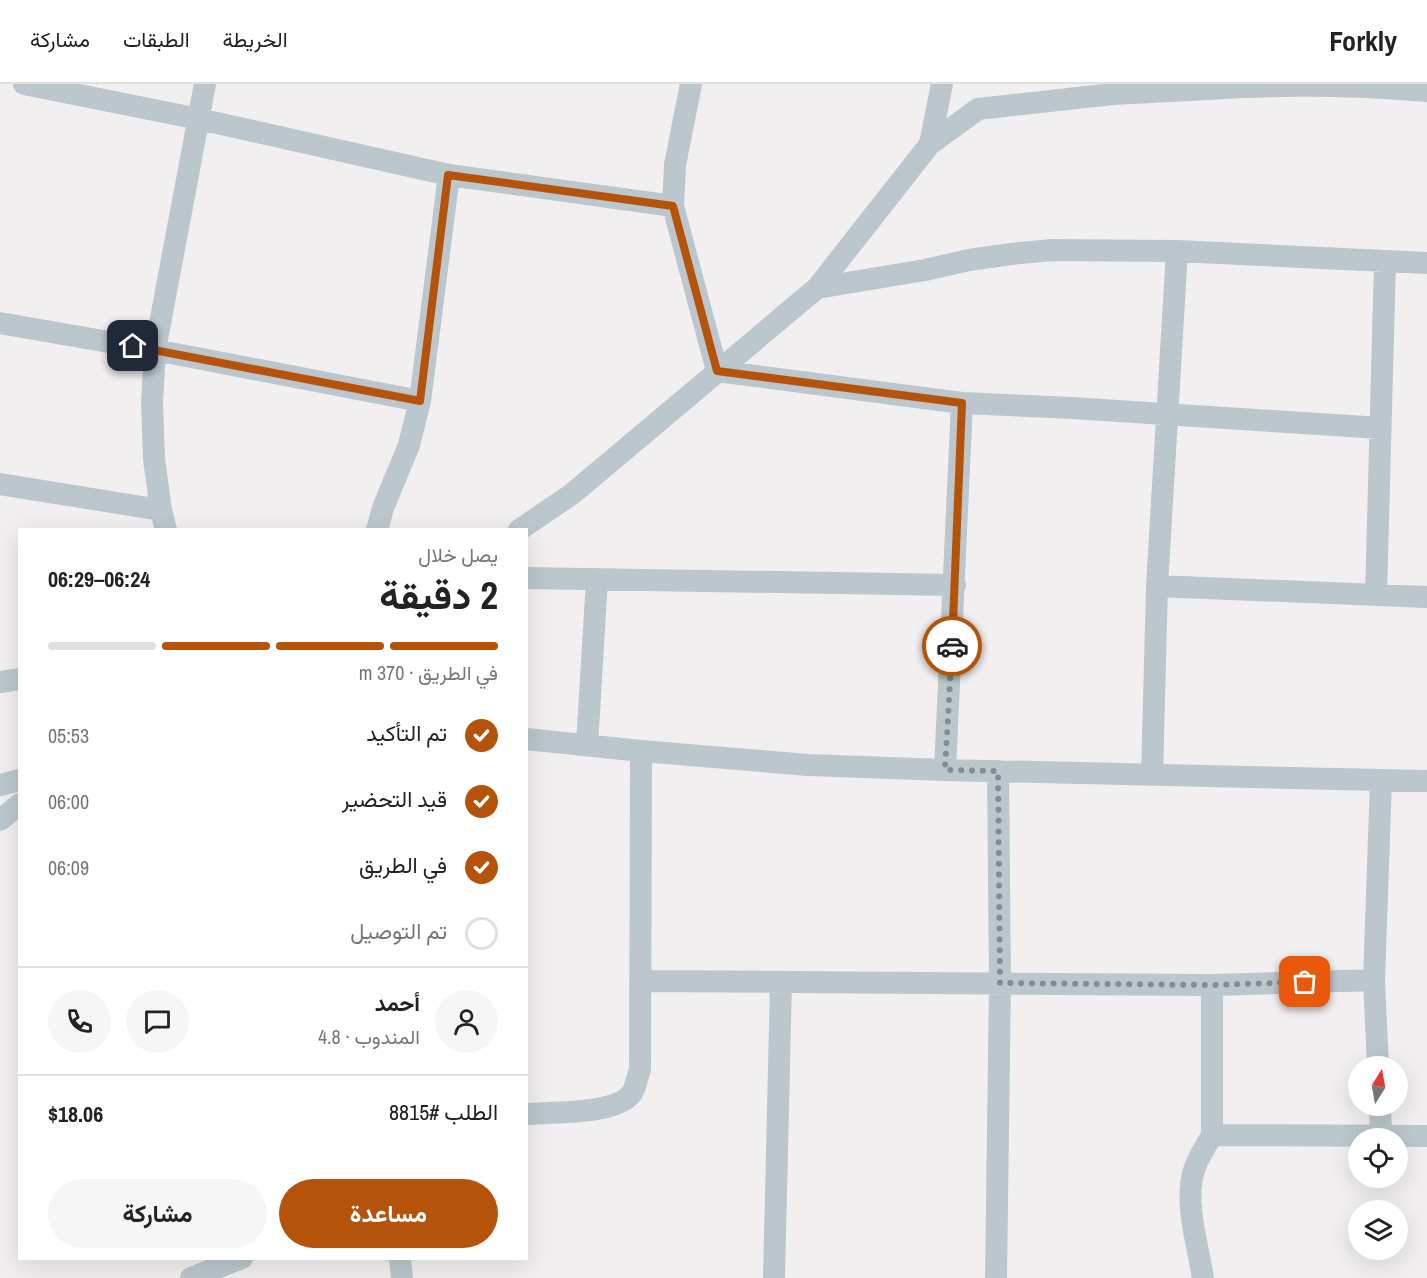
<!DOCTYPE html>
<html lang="ar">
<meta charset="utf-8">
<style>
body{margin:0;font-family:"Archivo Narrow",Vazirmatn,sans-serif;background:#f6f6f6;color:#222;direction:rtl;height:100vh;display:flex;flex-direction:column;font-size:22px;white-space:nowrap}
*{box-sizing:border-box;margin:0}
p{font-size:20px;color:#767676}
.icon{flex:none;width:33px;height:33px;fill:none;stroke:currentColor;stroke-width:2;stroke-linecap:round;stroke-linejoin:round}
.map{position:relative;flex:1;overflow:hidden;direction:ltr}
.panel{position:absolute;left:18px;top:444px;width:510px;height:732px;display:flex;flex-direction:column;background:#fff;border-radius:0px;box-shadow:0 6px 24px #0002;direction:rtl}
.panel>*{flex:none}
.needle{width:39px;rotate:11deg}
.fabs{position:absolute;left:1348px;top:972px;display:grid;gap:12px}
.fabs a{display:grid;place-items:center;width:60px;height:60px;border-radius:50%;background:#fff;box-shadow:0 6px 24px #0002;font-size:30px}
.pin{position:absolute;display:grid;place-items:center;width:51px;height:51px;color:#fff;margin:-26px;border-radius:12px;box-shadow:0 3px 9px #0006}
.courier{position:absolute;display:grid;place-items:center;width:60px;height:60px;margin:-30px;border:4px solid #b45309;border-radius:50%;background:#fff;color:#222;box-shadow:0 2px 8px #0007}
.headline em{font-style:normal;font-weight:700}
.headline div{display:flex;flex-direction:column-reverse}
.headline{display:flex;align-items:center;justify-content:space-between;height:102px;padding:0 30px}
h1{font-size:39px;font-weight:700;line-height:45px}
.bar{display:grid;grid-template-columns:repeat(4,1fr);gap:9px 6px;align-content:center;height:72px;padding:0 30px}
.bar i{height:8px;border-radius:4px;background:#e0e0e0}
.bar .current{background:#b45309}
.bar p{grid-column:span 4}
.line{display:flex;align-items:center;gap:15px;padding:0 30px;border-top:2px solid #e0e0e0}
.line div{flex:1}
.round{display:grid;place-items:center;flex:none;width:63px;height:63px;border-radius:32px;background:#f6f6f6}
ol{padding:0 30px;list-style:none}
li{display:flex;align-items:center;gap:18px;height:66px}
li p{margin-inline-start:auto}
li .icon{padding:6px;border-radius:50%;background:#b45309;color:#fff;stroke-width:4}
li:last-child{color:#767676}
li i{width:33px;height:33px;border:3px solid #e0e0e0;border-radius:50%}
.button{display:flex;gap:12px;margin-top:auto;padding:12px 30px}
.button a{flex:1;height:69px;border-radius:36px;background:#b45309;color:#fff;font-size:24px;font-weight:700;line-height:69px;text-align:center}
.button a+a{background:#f6f6f6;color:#222}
header{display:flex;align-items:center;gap:36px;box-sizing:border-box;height:84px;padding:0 30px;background:#fff;border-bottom:2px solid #e0e0e0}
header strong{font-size:28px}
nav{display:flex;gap:33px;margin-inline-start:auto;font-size:21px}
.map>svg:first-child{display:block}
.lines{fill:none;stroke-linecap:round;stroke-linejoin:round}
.street{stroke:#bbc7cc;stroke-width:22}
.done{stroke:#838c90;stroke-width:6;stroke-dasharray:0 10.8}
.route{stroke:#b45309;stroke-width:8}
</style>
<header>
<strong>Forkly</strong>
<nav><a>الخريطة</a><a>الطبقات</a><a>مشاركة</a></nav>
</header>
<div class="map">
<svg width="1427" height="1194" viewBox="0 0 1427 1194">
<rect width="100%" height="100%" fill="#f2eff0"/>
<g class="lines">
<!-- street -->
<path class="street" d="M24,0l175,35 250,56 -29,226 -11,44 -26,63 -6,22
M691,0l-16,81 -2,41 44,165 245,32 110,5 308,20
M1208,5c74,-5 146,-4 219,2
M930,60l12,-60
M449,91l224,31
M817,204l108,-18 44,-10 42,-6 41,-4 125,1 250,12
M0,239l155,27 265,51
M0,400l161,26 5,20
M161,426l-7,-51 -2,-57 3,-52 50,-266
M519,446l53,-36 245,-206 113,-144 48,-35 135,-15 95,-5 1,-5
M526,494l429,7
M1157,502l270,11
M1376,511l9,-333
M0,598l20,-3
M526,655l115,12 167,14 137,5 482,11
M587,661l10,-166
M945,686l17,-367
M1152,691l5,-189 20,-335
M0,701l20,-5
M0,736l20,-16
M641,897l571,4 162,-5
M1378,982l-4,-86 7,-200
M1380,1022l1,29
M526,1030c26,-2 90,1 106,-21 4,-6 5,-16 8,-23l1,-319
M1212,1051l215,1
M400,1174l2,20
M191,1194l51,-20
M774,1194l7,-296
M996,1194l4,-295 -2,-212
M1203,1194c-5,-32 -18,-73 -10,-104 3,-14 12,-26 19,-39v-150"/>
</g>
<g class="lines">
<!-- done -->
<path class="done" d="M952,562l-7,124 53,1 2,212 212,2 93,-3"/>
<!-- route -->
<path class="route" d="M133,262l287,55 28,-226 225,31 44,165 245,32 -10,243"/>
</g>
</svg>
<div class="fabs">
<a><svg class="needle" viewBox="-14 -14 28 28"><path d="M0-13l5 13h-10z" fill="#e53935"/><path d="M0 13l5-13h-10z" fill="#767676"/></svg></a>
<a><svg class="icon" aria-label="locate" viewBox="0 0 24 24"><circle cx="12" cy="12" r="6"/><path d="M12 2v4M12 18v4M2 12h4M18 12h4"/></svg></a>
<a><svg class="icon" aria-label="layers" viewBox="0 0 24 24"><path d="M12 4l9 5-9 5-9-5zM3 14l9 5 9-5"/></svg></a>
</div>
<div class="pin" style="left:1305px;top:898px;background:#ea580c"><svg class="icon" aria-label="bag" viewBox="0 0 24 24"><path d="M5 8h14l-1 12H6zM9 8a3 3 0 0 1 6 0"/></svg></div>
<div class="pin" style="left:133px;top:262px;background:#1f2937"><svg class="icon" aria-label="home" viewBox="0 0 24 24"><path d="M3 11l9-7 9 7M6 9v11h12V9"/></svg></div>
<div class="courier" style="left:952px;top:562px"><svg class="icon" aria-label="car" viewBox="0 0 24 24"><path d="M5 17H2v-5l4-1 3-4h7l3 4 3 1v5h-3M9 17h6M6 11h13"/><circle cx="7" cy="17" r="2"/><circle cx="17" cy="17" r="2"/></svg></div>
<section class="panel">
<div class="headline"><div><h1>2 دقيقة</h1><p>يصل خلال</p></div><em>06:24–06:29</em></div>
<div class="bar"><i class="current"></i><i class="current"></i><i class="current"></i><i></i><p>في الطريق · 370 m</p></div>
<ol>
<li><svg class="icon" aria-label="check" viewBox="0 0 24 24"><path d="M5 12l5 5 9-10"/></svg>تم التأكيد<p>05:53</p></li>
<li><svg class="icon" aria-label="check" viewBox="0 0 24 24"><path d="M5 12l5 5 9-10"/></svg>قيد التحضير<p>06:00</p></li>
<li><svg class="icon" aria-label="check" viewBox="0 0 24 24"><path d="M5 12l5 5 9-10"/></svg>في الطريق<p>06:09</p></li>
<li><i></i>تم التوصيل</li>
</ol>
<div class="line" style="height:108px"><a class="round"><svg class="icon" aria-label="person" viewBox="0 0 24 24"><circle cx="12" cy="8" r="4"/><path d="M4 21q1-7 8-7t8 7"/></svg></a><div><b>أحمد</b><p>المندوب · 4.8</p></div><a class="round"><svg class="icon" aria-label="chat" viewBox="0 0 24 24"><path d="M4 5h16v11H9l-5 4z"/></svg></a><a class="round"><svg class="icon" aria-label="phone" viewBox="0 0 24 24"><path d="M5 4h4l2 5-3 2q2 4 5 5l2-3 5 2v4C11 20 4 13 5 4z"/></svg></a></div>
<div class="line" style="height:78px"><div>الطلب #8815</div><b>$18.06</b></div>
<div class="button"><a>مساعدة</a><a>مشاركة</a></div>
</section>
</div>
